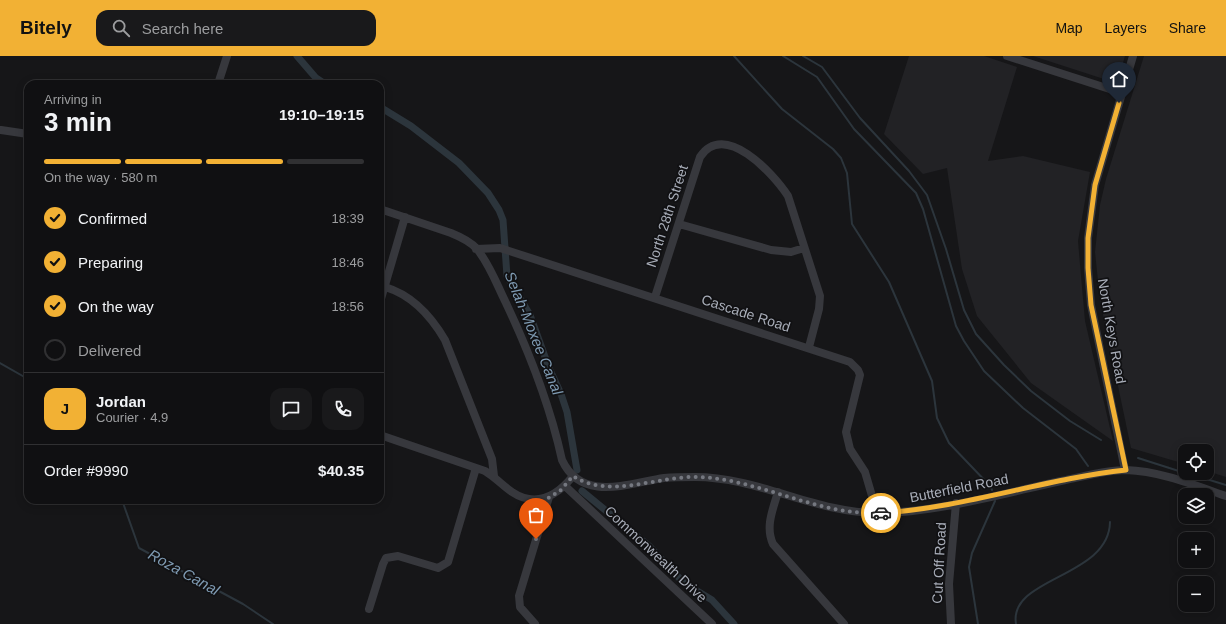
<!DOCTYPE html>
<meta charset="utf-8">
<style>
body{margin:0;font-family:Helvetica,sans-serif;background:#19191b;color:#f1f3f6;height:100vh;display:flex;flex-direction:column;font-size:15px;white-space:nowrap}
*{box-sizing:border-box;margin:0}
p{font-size:13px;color:#9c9d9f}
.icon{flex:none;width:22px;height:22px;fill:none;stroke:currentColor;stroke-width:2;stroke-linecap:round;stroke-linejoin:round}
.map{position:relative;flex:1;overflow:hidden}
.panel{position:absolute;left:24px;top:24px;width:360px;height:424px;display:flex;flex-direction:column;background:#101012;border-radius:12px;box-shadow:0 2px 10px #0003,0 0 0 1px #303032}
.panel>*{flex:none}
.fabs{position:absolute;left:1178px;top:388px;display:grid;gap:8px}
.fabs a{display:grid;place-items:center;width:36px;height:36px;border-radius:8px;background:#101012;box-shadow:0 2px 10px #0003,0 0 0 1px #303032;font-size:20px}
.pin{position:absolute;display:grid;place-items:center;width:34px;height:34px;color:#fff;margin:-41px -17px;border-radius:50% 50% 50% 0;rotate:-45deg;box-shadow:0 0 4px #0007}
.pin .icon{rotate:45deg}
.courier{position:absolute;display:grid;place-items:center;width:40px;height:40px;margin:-20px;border:3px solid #f2b134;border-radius:50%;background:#fff;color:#222;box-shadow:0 1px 5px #0007}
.headline em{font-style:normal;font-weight:700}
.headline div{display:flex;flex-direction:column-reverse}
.headline{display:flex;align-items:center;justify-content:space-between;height:68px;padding:0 20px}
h1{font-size:26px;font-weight:700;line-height:30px}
.bar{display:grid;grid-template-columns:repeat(4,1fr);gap:6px 4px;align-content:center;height:48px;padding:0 20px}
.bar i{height:5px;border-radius:3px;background:#303032}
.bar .current{background:#f2b134}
.bar p{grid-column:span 4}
.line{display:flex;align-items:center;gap:10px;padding:0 20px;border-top:1px solid #303032}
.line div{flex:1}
.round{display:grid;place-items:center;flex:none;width:42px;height:42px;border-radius:12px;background:#19191b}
ol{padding:0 20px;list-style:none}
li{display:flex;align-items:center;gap:12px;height:44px}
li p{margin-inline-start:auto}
li .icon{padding:4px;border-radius:50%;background:#f2b134;color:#111;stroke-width:4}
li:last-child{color:#9c9d9f}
li i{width:22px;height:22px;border:2px solid #303032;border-radius:50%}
header{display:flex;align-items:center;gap:24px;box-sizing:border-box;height:56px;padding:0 20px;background:#f2b134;color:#111}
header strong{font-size:19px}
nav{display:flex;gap:22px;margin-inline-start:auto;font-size:14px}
.search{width:280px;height:36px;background:#19191b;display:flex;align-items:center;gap:10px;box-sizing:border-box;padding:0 14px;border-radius:12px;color:#9c9d9f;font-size:15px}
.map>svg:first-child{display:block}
.built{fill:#222225}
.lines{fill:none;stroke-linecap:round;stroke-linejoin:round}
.stream{stroke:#2c353c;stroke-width:2}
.canal{stroke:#2c353c;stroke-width:7}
.minor{stroke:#37383d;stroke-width:8}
.done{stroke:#757880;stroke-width:4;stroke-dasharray:0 7.2}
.route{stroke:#f2b134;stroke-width:5}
.labels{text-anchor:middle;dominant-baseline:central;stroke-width:3.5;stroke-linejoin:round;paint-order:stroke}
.street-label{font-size:14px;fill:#a8adb8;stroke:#111113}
.water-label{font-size:15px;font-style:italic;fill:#7f9bb3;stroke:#111113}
</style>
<header>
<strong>Bitely</strong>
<div class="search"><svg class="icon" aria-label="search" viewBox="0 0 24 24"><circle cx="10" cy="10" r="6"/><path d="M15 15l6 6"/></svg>Search here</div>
<nav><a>Map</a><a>Layers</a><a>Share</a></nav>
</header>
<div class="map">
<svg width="1226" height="568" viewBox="0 0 1226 568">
<rect width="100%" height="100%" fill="#161618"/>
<!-- built -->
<path class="built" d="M909,0h75l33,11 -29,94 35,-5 67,16 -12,69 3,35 4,45 28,120 -82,-58 -54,-67 -15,-47 -15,-101 -24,6 -39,-40z
M1033,0h92l-6,20 -12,4z
M1144,0h82v421l-19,-6v-20h-22v13l-54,-16 -31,-148 -5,-48 5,-47 6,-26z"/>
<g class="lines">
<!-- stream -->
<path class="stream" d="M734,0l48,53 51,40 8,9 6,15 5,51 37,58 43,99 5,37 12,25 42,44 1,3
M783,0l34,21 37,52 62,64 7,16 33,117 8,15 20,30 39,37 53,41 12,17
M803,0l19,11 38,51 49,53 18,24 19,54 18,61 12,24 28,31 27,26 39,30 31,19
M0,307l28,16
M1138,402l47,15
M1187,417l39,12
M122,444l17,48 104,56 30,20
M978,568l-9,-57 3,-14 23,-52
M1016,568c-8,-47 93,-46 94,-102"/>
<!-- canal -->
<path class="canal" d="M297,0l19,22 9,6
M380,51l31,19 48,37 29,30 11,17 4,10 4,56 23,39 19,53 12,26 6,18 10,58
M582,435l67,55 35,37 28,17 22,24"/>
<!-- minor -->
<path class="minor" d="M1007,0l115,37
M218,28l9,-28
M1,74l27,4
M380,153l71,24c10,4 19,8 26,16 13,16 20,36 29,54 24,51 44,102 56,157 20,43 67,23 102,18 11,-1 21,-1 31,-1 63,0 120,36 183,36 57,0 127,-20 183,-32 21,-4 44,-11 65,-11 34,1 68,15 100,26
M679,168l92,26 20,2 13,-4
M476,193l24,-1 350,114 8,8 2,5 -14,57 4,17 15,23 12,41
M385,231c27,8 46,29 60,53l47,119 2,17
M655,241l45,-140c24,-37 73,16 88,39l32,100 -1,13 -10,38
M380,246l25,-85
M380,379l105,36c10,6 17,14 27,21 24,16 45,4 61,-16
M1125,414l-34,-165 -3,-37v-30l7,-53 38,-129
M565,430l147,138
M778,436c-5,17 -13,35 -5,52l71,80
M369,553l14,-45 3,-6 12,-2 40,12 10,-6 28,-94
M535,568l-15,-17 -1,-11 30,-99
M951,568l-2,-40 7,-81"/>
</g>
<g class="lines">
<!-- done -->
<path class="done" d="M536,483l13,-42 10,-5 14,-16c36,24 86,-1 127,1 61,3 119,39 181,36"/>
<!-- route -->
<path class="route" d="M881,457c83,-5 162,-34 245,-43l-35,-165 -3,-37v-30l7,-53 24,-82"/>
</g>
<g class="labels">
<!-- street labels -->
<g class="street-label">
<text transform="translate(667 160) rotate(-72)">North 28th Street</text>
<text transform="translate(746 257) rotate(18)">Cascade Road</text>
<text transform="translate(1112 275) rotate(80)">North Keys Road</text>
<text transform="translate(959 432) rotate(-11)">Butterfield Road</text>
<text transform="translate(656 498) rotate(43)">Commonwealth Drive</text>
<text transform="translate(939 507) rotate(-87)">Cut Off Road</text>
</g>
<!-- water labels -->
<g class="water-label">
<text transform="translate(534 277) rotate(68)">Selah-Moxee Canal</text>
<text transform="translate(184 516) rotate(29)">Roza Canal</text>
</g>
</g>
</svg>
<div class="fabs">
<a><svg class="icon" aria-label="locate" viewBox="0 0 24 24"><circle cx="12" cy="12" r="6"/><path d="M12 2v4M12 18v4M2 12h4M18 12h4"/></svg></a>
<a><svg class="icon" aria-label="layers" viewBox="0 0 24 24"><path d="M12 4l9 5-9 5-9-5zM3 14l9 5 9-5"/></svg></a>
<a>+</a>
<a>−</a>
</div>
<div class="pin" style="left:536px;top:483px;background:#ea580c"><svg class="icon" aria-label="bag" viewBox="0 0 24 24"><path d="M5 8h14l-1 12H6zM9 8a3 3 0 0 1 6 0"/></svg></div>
<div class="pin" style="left:1119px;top:47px;background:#1f2937"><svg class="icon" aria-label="home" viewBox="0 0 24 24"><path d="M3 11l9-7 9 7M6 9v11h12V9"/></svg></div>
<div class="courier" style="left:881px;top:457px"><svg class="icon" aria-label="car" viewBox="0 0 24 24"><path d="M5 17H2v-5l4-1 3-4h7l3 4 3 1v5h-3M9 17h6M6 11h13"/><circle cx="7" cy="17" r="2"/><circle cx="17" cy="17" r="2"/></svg></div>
<section class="panel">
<div class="headline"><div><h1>3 min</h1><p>Arriving in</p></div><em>19:10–19:15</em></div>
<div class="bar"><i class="current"></i><i class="current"></i><i class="current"></i><i></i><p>On the way · 580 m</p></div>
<ol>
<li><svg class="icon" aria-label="check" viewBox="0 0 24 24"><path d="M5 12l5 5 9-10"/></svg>Confirmed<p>18:39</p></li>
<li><svg class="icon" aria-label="check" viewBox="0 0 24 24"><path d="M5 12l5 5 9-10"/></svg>Preparing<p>18:46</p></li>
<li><svg class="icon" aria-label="check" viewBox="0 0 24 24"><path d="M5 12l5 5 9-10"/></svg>On the way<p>18:56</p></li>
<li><i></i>Delivered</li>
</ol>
<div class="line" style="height:72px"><b class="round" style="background:#f2b134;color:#111">J</b><div><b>Jordan</b><p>Courier · 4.9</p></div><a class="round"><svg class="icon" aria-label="chat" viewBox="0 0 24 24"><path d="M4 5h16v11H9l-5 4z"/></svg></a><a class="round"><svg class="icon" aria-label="phone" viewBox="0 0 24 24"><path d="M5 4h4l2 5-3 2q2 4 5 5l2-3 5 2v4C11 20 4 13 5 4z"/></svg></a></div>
<div class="line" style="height:52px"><div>Order #9990</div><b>$40.35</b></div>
</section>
</div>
